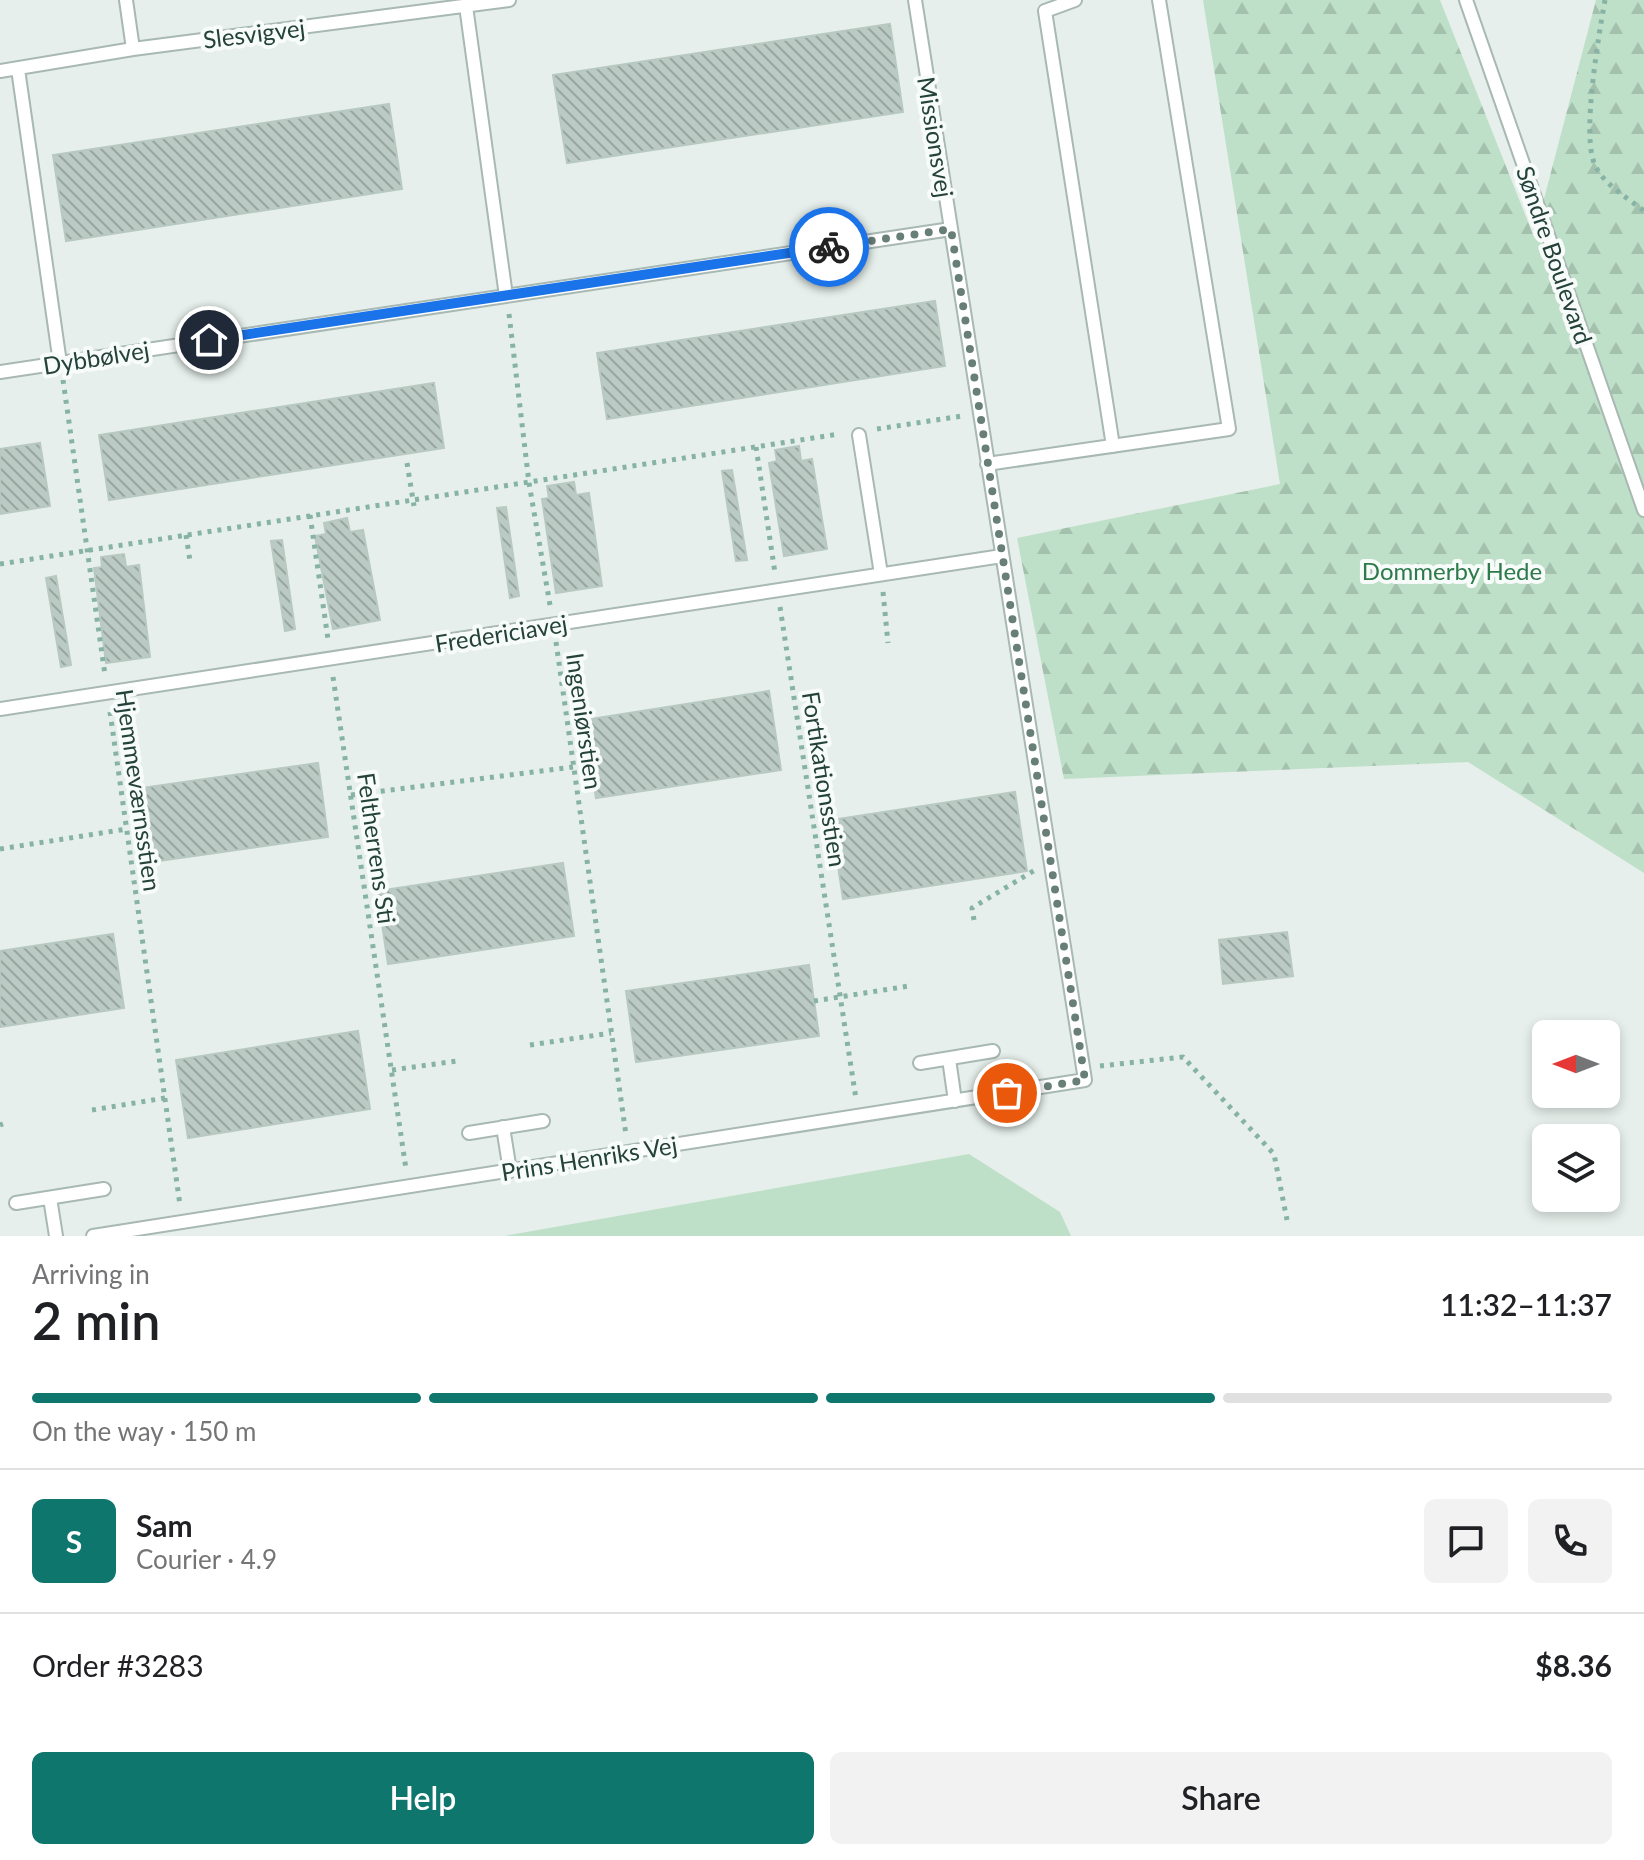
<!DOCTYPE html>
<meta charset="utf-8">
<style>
body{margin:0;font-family:Lato,sans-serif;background:#f2f2f2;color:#202124;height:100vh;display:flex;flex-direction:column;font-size:30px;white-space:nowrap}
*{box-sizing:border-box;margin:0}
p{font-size:26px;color:#757577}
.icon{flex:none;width:44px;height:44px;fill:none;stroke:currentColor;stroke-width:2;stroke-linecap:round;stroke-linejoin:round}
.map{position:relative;height:1236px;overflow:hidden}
.side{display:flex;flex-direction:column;background:#fff;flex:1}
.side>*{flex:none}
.needle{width:52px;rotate:270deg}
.tools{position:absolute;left:1532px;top:1020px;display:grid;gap:16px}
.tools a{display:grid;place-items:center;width:88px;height:88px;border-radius:12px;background:#fff;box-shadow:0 4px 12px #0003;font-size:40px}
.pin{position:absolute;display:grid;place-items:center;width:68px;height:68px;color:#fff;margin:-34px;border:4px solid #fff;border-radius:50%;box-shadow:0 2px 8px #0007}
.courier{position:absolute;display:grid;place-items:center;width:80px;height:80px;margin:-40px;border:6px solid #1a73e8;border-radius:50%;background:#fff;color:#222;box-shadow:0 2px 10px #0007}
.summary em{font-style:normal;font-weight:600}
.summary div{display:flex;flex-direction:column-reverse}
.summary{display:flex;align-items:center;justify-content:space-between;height:136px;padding:0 32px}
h1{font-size:52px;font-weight:600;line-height:60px}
.bar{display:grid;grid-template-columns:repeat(4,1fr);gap:12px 8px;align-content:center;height:96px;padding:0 32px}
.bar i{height:10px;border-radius:6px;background:#e0e0e0}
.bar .current{background:#0f766e}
.bar p{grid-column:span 4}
.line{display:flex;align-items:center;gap:20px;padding:0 32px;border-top:2px solid #e0e0e0}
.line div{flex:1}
.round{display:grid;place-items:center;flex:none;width:84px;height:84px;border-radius:12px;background:#f2f2f2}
.primary-button{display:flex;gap:16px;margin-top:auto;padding:16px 32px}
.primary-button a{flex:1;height:92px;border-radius:12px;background:#0f766e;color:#fff;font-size:32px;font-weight:600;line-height:92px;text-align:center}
.primary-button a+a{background:#f2f2f2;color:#202124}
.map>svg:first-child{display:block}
.green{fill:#bfe0c8}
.forest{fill:url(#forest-firs)}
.building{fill:url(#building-back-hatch);stroke:#b8c9c2;stroke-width:2}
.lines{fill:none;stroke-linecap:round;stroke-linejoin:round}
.lane-casing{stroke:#a8b8b2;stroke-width:16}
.path{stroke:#86b3a5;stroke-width:5;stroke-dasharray:4 6;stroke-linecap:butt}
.lane{stroke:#fff;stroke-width:12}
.done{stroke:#687f78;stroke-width:8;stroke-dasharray:0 14.4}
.route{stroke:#1a73e8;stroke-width:10}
.labels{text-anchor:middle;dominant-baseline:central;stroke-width:8;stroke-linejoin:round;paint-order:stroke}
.street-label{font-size:24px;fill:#24423a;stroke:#f7fbf9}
.park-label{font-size:24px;fill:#2d7a4b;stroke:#f7fbf9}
</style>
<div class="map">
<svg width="1644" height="1236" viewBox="0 0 1644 1236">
<defs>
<pattern id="forest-firs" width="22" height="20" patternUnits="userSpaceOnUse" patternTransform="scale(2)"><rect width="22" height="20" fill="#bfe0c8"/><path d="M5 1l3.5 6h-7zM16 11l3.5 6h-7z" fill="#a4c1ad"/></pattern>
<pattern id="building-back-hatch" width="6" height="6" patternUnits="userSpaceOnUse" patternTransform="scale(2)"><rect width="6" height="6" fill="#bbcac4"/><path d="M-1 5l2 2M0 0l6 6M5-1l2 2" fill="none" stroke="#98a6a0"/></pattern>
</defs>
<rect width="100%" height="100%" fill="#e6efeb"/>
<!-- green -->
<path class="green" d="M969,1154l91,58 11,24h-567z"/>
<!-- forest -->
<path class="forest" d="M1203,0h237l94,237 62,-237h48v873l-176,-111 -404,17 -47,-241 263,-54z"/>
<!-- building -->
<path class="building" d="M890,24l13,88 -336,51 -14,-88z
M389,104l13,85 -336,52 -13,-86z
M935,301l10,65 -338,53 -10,-66z
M434,383l10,65 -335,52 -10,-65z
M40,443l10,63 -50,8v-65z
M799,446l2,15 11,-2 15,90 -43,7 -15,-93 8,-2 -2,-11z
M732,470l15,90 -11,1 -14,-90z
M574,482l2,13 13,-2 13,93 -46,7 -14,-94 7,-1 -2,-12z
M506,507l13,89 -9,2 -13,-90z
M347,518l3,14 13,-2 17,90 -47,9 -18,-93 11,-2 -2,-11z
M282,540l13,89 -10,2 -14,-90z
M124,554l2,13 13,-2 11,92 -44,6 -12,-95 8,-1 -1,-10z
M56,576l15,89 -10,2 -15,-89z
M769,691l12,79 -185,28 -12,-78z
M318,763l10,74 -184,26 -10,-74z
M1015,792l12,79 -184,28 -12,-79z
M563,863l11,73 -186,28 -11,-73z
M1287,932l6,44 -70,8 -4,-44z
M113,934l11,74 -124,19v-76z
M809,965l10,71 -183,26 -10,-71z
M358,1031l12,78 -182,29 -12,-78z"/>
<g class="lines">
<defs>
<path id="lane" d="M126,0l7,49
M1075,0l-30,11 68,435
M1466,0l178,510
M466,6l40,290
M18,69l42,294
M0,71l133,-22 376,-49
M0,372l951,-143
M859,435l22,139
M987,464l242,-35 -70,-429
M0,709l1002,-153
M949,1059l6,42
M920,1063l73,-12
M503,1127l7,44
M469,1133l74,-12
M50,1198l6,38
M16,1203l88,-14
M93,1236l992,-156 -170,-1080"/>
</defs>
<!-- lane casing -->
<use href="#lane" class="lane-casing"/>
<!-- path -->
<path class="path" d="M1605,0c-6,34 -24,136 -10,165 8,19 33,33 49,46
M509,314l20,169 21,122
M63,380l42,295
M877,429l85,-13
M756,447l19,126
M407,463l7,43
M310,515l18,124
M186,535l4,26
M0,564l839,-130
M883,592l5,51
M780,607l76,492
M556,642l70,493
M333,677l73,492
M110,712l70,493
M351,795l222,-28
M0,849l127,-20
M974,920l-2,-12 63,-38
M814,1001l95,-15
M530,1045l81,-12
M1100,1066l83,-9 91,97 13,66
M392,1070l65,-9
M92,1110l73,-12
M0,1125l3,-1"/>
<!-- lane -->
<use href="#lane" class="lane"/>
</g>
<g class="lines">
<!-- done -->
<path class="done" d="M829,247l122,-18 134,851 -78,13"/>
<!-- route -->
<path class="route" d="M209,340l620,-93"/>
</g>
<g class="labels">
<!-- street labels -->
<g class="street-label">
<text transform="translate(254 33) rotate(-7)">Slesvigvej</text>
<text transform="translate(936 137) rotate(81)">Missionsvej</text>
<text transform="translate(1555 255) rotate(71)">Søndre Boulevard</text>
<text transform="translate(96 357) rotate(-9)">Dybbølvej</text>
<text transform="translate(501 633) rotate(-9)">Fredericiavej</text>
<text transform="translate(585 721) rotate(82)">Ingeniørstien</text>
<text transform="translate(825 779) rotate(81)">Fortikationsstien</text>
<text transform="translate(139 790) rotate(82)">Hjemmeværnsstien</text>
<text transform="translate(377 848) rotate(82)">Feltherrens Sti</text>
<text transform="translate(589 1158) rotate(-9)">Prins Henriks Vej</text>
</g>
<!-- park labels -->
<g class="park-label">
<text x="1452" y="570">Dommerby Hede</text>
</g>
</g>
</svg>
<div class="tools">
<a><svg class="needle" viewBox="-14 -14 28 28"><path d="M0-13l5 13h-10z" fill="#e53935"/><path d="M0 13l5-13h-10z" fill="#757577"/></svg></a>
<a><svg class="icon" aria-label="layers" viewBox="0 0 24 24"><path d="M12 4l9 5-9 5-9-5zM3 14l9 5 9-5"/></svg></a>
</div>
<div class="pin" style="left:1007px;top:1093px;background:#ea580c"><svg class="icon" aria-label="bag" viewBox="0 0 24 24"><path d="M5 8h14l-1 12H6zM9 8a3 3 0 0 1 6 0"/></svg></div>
<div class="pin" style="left:209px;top:340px;background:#1f2937"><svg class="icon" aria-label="home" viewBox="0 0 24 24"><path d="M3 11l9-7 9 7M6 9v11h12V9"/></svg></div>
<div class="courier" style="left:829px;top:247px"><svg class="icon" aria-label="bike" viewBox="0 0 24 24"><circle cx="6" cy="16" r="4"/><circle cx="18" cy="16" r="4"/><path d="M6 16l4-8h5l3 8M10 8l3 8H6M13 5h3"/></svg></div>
</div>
<section class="side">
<div class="summary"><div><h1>2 min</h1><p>Arriving in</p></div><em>11:32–11:37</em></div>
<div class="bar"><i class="current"></i><i class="current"></i><i class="current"></i><i></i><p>On the way · 150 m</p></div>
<div class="line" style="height:144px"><b class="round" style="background:#0f766e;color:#fff">S</b><div><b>Sam</b><p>Courier · 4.9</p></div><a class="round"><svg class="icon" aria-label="chat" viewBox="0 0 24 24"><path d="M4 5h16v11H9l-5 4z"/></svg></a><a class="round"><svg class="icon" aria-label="phone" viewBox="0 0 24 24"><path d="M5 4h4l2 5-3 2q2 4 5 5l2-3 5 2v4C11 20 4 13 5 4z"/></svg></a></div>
<div class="line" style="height:104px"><div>Order #3283</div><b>$8.36</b></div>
<div class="primary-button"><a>Help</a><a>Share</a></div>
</section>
